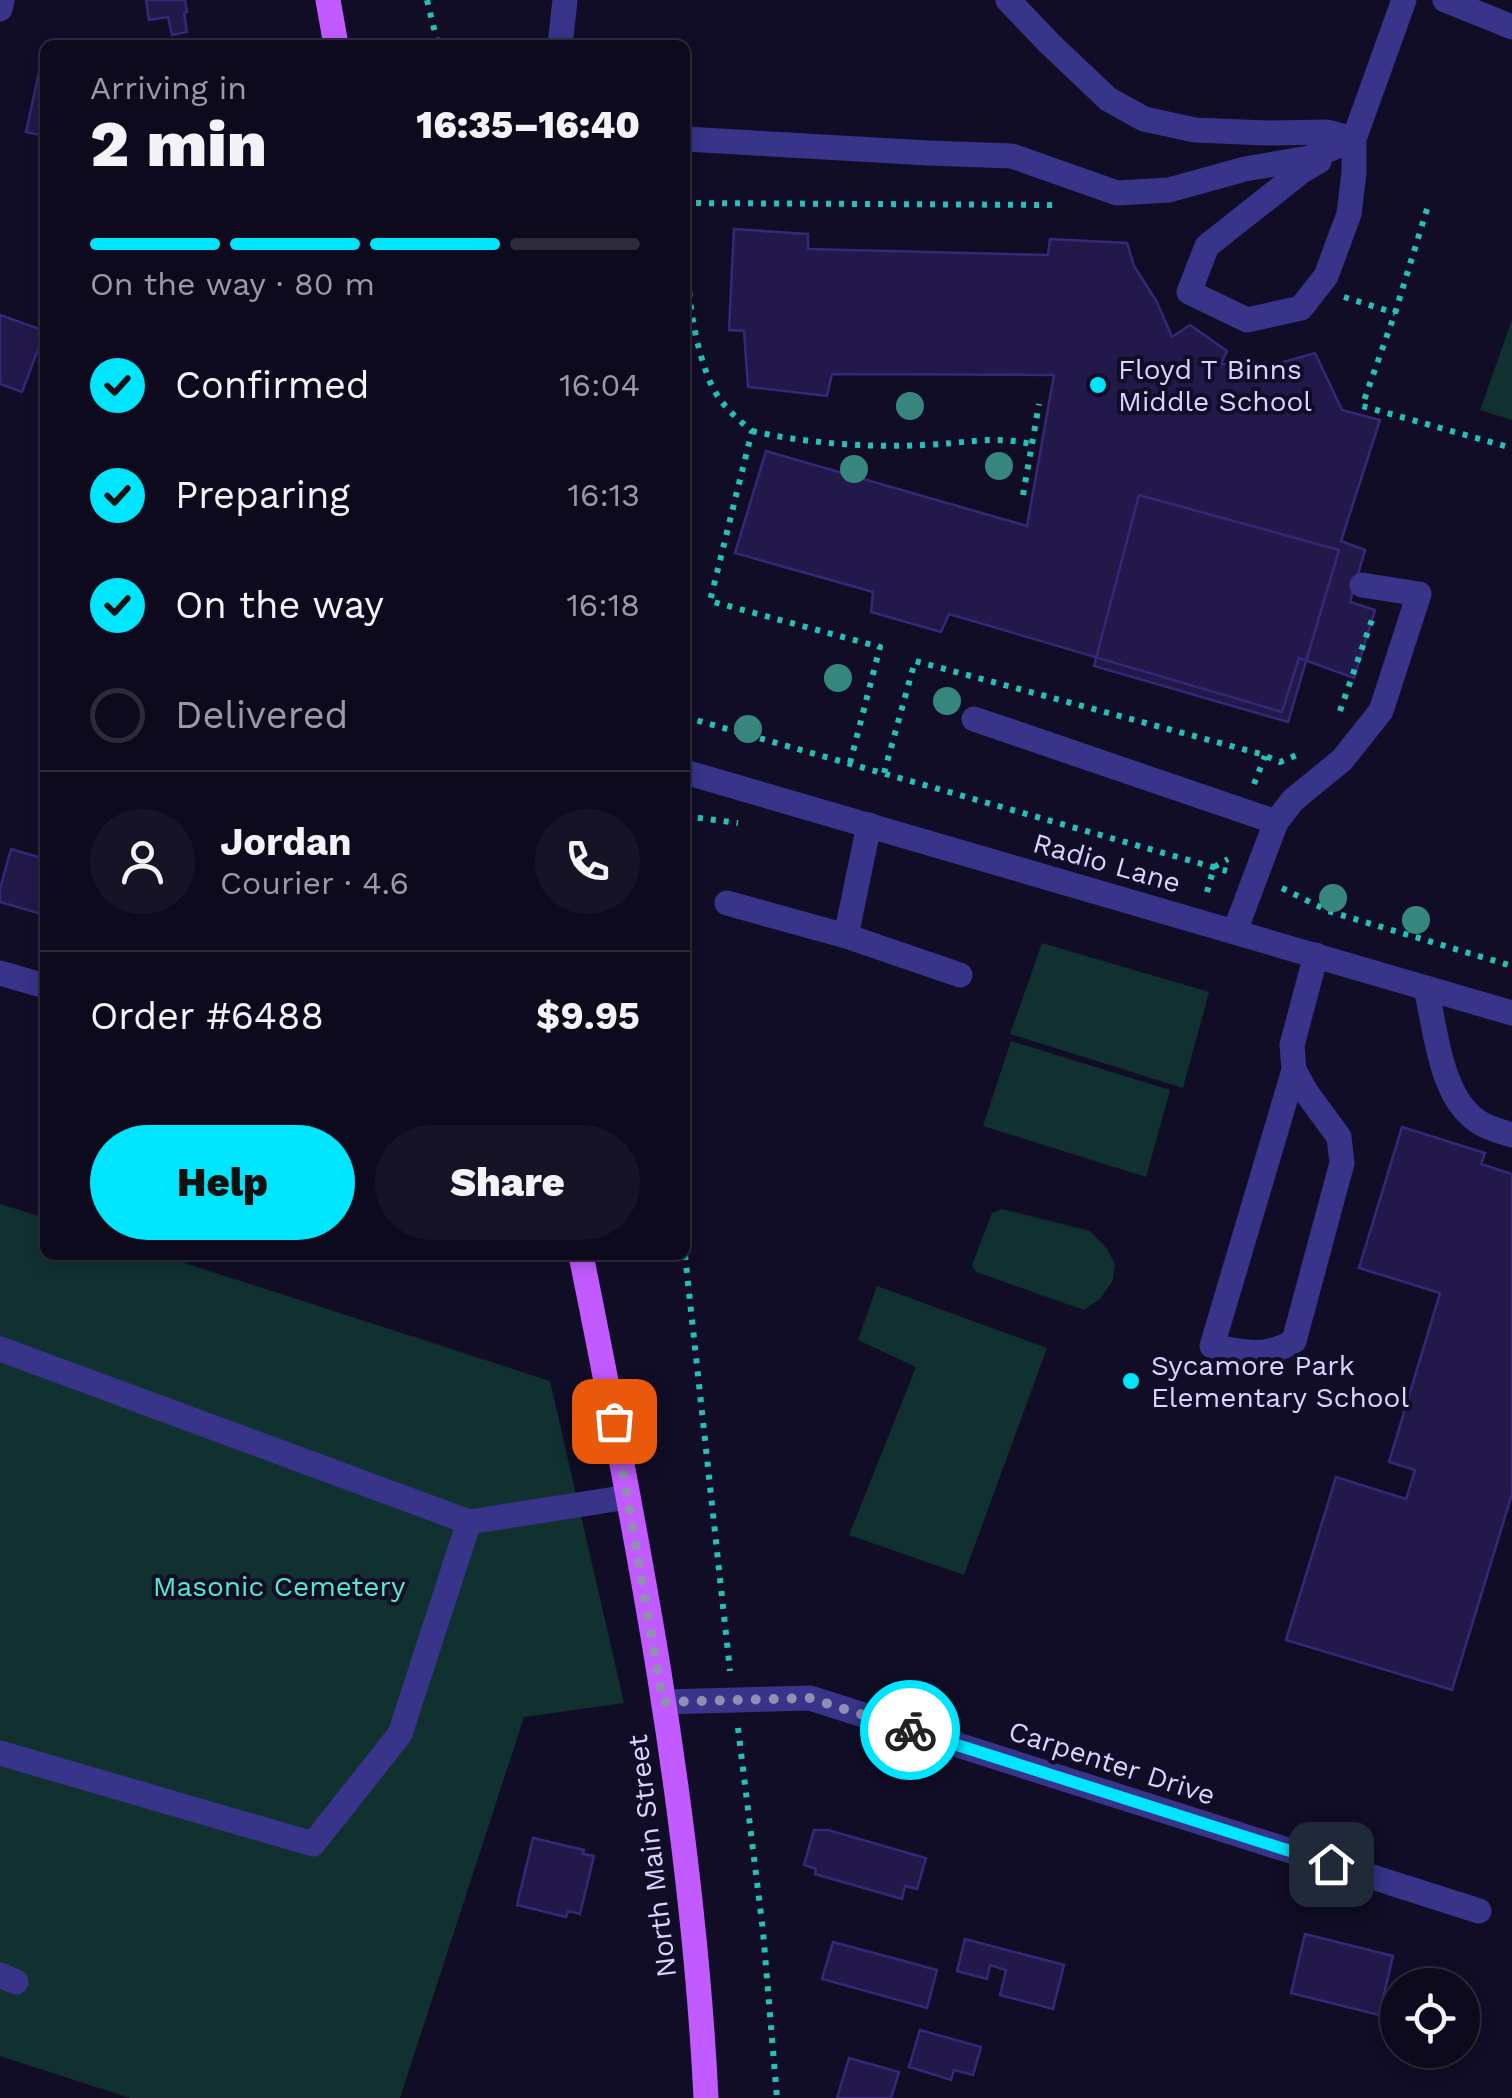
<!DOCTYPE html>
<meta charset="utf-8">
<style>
body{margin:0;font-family:"Work Sans",sans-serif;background:#161326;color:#f1f3f6;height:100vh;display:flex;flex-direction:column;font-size:38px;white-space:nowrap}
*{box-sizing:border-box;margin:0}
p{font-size:32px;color:#9a9aa4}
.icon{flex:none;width:55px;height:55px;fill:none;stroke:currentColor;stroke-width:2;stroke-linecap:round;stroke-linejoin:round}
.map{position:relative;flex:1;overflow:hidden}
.panel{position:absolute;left:40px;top:40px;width:650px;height:1220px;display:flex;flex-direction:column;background:#0d0a1d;border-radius:15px;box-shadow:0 5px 15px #0003,0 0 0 2px #2d2b3b}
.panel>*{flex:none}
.buttons{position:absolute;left:1380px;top:1968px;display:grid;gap:20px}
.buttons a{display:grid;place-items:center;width:100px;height:100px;border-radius:50%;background:#0d0a1d;box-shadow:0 5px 15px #0003,0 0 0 2px #2d2b3b;font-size:50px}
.pin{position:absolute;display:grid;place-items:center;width:85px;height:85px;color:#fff;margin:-42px;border-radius:20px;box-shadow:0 5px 15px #0006}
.courier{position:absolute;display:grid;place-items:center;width:100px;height:100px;margin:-50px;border:8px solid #00e5fe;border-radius:50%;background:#fff;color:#222;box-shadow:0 2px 12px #0007}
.summary em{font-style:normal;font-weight:800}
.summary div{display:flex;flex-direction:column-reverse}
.summary{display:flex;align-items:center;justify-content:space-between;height:170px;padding:0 50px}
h1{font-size:65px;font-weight:800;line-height:75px}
.bar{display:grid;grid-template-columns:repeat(4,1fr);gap:15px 10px;align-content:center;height:120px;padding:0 50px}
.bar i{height:12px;border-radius:8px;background:#2d2b3b}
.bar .active{background:#00e5fe}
.bar p{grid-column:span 4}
.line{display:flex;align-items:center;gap:25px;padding:0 50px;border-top:2px solid #2d2b3b}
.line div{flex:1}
.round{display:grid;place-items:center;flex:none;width:105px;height:105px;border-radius:52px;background:#161326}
ol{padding:0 50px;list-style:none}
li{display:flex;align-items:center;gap:30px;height:110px}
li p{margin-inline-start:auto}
li .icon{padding:10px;border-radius:50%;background:#00e5fe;color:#111;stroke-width:4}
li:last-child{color:#9a9aa4}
li i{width:55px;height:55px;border:5px solid #2d2b3b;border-radius:50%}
.action{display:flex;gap:20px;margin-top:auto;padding:20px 50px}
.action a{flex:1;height:115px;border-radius:60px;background:#00e5fe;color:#111;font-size:40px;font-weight:800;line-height:115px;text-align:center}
.action a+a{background:#161326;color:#f1f3f6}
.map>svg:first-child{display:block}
.green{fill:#103130}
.building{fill:#221849;stroke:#372877;stroke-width:2.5}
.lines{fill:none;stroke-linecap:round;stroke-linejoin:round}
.path{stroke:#25c1b7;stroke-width:6;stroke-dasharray:5 8;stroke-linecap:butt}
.minor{stroke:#373489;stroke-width:25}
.major{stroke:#c15aff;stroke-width:25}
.tree{fill:#36867d}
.done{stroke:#928eb3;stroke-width:10;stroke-dasharray:0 18}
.route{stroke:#00e5fe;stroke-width:12}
.poi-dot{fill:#00e5fe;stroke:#110d27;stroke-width:4}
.labels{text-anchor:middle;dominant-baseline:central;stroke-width:8;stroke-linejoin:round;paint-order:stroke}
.poi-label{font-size:28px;fill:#d8d3ff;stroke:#110d27;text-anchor:start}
.street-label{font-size:28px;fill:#d8d3ff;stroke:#110d27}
.park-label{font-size:28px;fill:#55e9c4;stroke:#110d27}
</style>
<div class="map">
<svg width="1512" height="2098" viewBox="0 0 1512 2098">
<rect width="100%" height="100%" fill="#110d27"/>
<!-- green -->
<path class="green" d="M1512,320v100l-32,-10z
M1042,943l167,49 -26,96 -173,-54z
M1011,1041l159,49 -24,87 -163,-51z
M0,1204l45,14v37h115l390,126 74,322 -100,14 -124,381h-270l-130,-42z
M1002,1209l88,22 17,18 8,15 -2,16 -13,19 -16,11 -108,-38 -4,-7 20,-52z
M877,1286l170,62 -83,227 -115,-40 67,-168 -58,-27z"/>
<!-- building -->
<path class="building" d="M146,0h39l2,12 -3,1 3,19 -15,3 -4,-18 -19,3z
M39,72l6,1v63l-19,-4z
M734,229l74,5v15l240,6 2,-16 77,4 7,23 23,36 15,35 18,-12 37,26 -6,13 41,4 53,-15 27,57 38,10 -39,121 24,9 -15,52 25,8 -21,68 -55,-20 -17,54 -333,-98 -8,18 -70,-20 2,-20 -138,-39 31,-102 261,75 27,-151 -222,-1 -5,22 -79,-9 -4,-56 -15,-1z
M0,315l45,16 -23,61 -22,-8z
M1139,495l200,55 -51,172 -194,-56z
M11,849l34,10v56l-45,-13v-13z
M1402,1127l83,26 -4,11 31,10v320l-60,196 -166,-50 50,-163 70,22 9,-29 -26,-8 51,-169 -81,-25z
M814,1830h14l98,28 -9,31 -12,-3 -3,13 -87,-25 1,-5 -12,-4z
M533,1838l51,12 -1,4 11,2 -14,58 -12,-3 -2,6 -49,-12z
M1305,1934l88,22 -14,59 -88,-22z
M965,1939l99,26 -11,44 -53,-14 6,-25 -16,-5 -3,14 -30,-8z
M833,1942l104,28 -10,38 -105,-29z
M920,2030l61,17 -8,28 -19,-5 -3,10 -42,-13z
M849,2058l50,14 -8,26h-54z"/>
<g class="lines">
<!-- path -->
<path class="path" d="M427,0l11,45
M1427,209l-32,104 -33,93 150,42
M1344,297l51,16
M752,431c53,12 117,17 171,14 39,-1 69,-10 108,-1
M1023,495l16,-91
M1340,711l34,-97
M685,717l542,154
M850,763l30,-116 -170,-46 42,-170c-16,-13 -32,-27 -41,-47 -24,-56 -25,-121 -25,-181l366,2
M884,773l31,-112 346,93 19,8 17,-7
M1254,784l11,-28
M685,816l53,7
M1282,888l46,23 184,55
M1207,892l7,-25 14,-8
M685,1255l45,416
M738,1728l25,203 14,167"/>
<!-- minor -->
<path class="minor" d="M1008,0l41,43 59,56 36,20 51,11 71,3 61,-1 27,7
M1445,0l67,27
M0,9l2,-9
M560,45l5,-45
M685,139l243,14 84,3 105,37 52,-3 76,-21 64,-11 45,-19
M1319,161l-17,10 -95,75 -18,46 58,28 54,-12 25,-32 23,-62 5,-41v-34l50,-139
M974,719l302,103
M685,772l827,241
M869,825l-23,111 114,39
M727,903l119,33
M1235,931l41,-109 17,-22 49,-40 39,-49 38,-117 -57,-9
M0,973l45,13
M1426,988c10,42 14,113 56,136 9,5 20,8 30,11
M1294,1070l-82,276c32,6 53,13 82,-5l48,-178 -3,-26 -33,-45 -12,-22 -2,-25 24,-90
M0,1349l469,173 159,-25
M663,1702l147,-4 669,213
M0,1753l313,91 87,-110 69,-212
M0,1975l16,7"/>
<!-- major -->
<path class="major" d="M328,0l8,45
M581,1255c56,278 111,559 125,843"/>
</g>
<!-- trees -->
<g class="tree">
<circle cx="910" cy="406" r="14"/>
<circle cx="999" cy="466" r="14"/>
<circle cx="854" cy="469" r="14"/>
<circle cx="838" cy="678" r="14"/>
<circle cx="947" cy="701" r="14"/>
<circle cx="748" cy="729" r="14"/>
<circle cx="1333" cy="898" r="14"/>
<circle cx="1416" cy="920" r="14"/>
</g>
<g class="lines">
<!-- done -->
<path class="done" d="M614,1421l49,281 147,-4 100,32"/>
<!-- route -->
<path class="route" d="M910,1730l421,134"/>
</g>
<!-- markers -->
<g class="poi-dot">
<circle cx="1098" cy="385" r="10"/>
<circle cx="1131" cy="1381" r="10"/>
</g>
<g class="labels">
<!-- poi labels -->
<g class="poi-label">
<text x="1118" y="369">Floyd T Binns<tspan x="1118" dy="32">Middle School</tspan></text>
<text x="1151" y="1365">Sycamore Park<tspan x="1151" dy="32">Elementary School</tspan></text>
</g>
<!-- street labels -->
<g class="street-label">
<text transform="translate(1107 863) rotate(16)">Radio Lane</text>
<text transform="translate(1112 1763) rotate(18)">Carpenter Drive</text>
<text transform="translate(652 1856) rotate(-97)">North Main Street</text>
</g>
<!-- park labels -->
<g class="park-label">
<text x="279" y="1586">Masonic Cemetery</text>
</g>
</g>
</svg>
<div class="buttons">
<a><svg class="icon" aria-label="locate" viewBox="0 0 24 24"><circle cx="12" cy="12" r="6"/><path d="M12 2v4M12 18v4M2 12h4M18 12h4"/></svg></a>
</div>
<div class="pin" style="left:614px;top:1421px;background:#ea580c"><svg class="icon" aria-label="bag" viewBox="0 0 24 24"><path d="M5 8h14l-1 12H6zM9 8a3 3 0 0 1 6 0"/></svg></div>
<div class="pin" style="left:1331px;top:1864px;background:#1f2937"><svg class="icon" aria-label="home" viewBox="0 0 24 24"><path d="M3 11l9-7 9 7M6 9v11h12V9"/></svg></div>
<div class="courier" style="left:910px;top:1730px"><svg class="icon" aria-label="bike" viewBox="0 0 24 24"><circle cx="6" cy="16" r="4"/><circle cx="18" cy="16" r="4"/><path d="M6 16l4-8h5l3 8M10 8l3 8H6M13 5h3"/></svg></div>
<section class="panel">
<div class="summary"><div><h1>2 min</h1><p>Arriving in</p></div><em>16:35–16:40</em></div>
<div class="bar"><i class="active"></i><i class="active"></i><i class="active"></i><i></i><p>On the way · 80 m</p></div>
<ol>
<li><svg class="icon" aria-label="check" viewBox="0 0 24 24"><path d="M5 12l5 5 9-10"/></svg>Confirmed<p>16:04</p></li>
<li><svg class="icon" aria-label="check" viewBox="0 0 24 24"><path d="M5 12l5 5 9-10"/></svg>Preparing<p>16:13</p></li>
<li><svg class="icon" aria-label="check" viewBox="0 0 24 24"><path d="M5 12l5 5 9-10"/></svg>On the way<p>16:18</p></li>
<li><i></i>Delivered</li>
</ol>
<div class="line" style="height:180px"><a class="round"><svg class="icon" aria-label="person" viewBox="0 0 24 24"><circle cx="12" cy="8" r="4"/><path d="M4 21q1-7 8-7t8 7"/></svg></a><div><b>Jordan</b><p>Courier · 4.6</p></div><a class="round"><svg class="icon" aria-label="phone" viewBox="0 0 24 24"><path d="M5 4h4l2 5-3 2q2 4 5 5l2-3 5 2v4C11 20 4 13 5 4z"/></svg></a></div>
<div class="line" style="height:130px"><div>Order #6488</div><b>$9.95</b></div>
<div class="action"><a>Help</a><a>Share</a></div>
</section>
</div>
